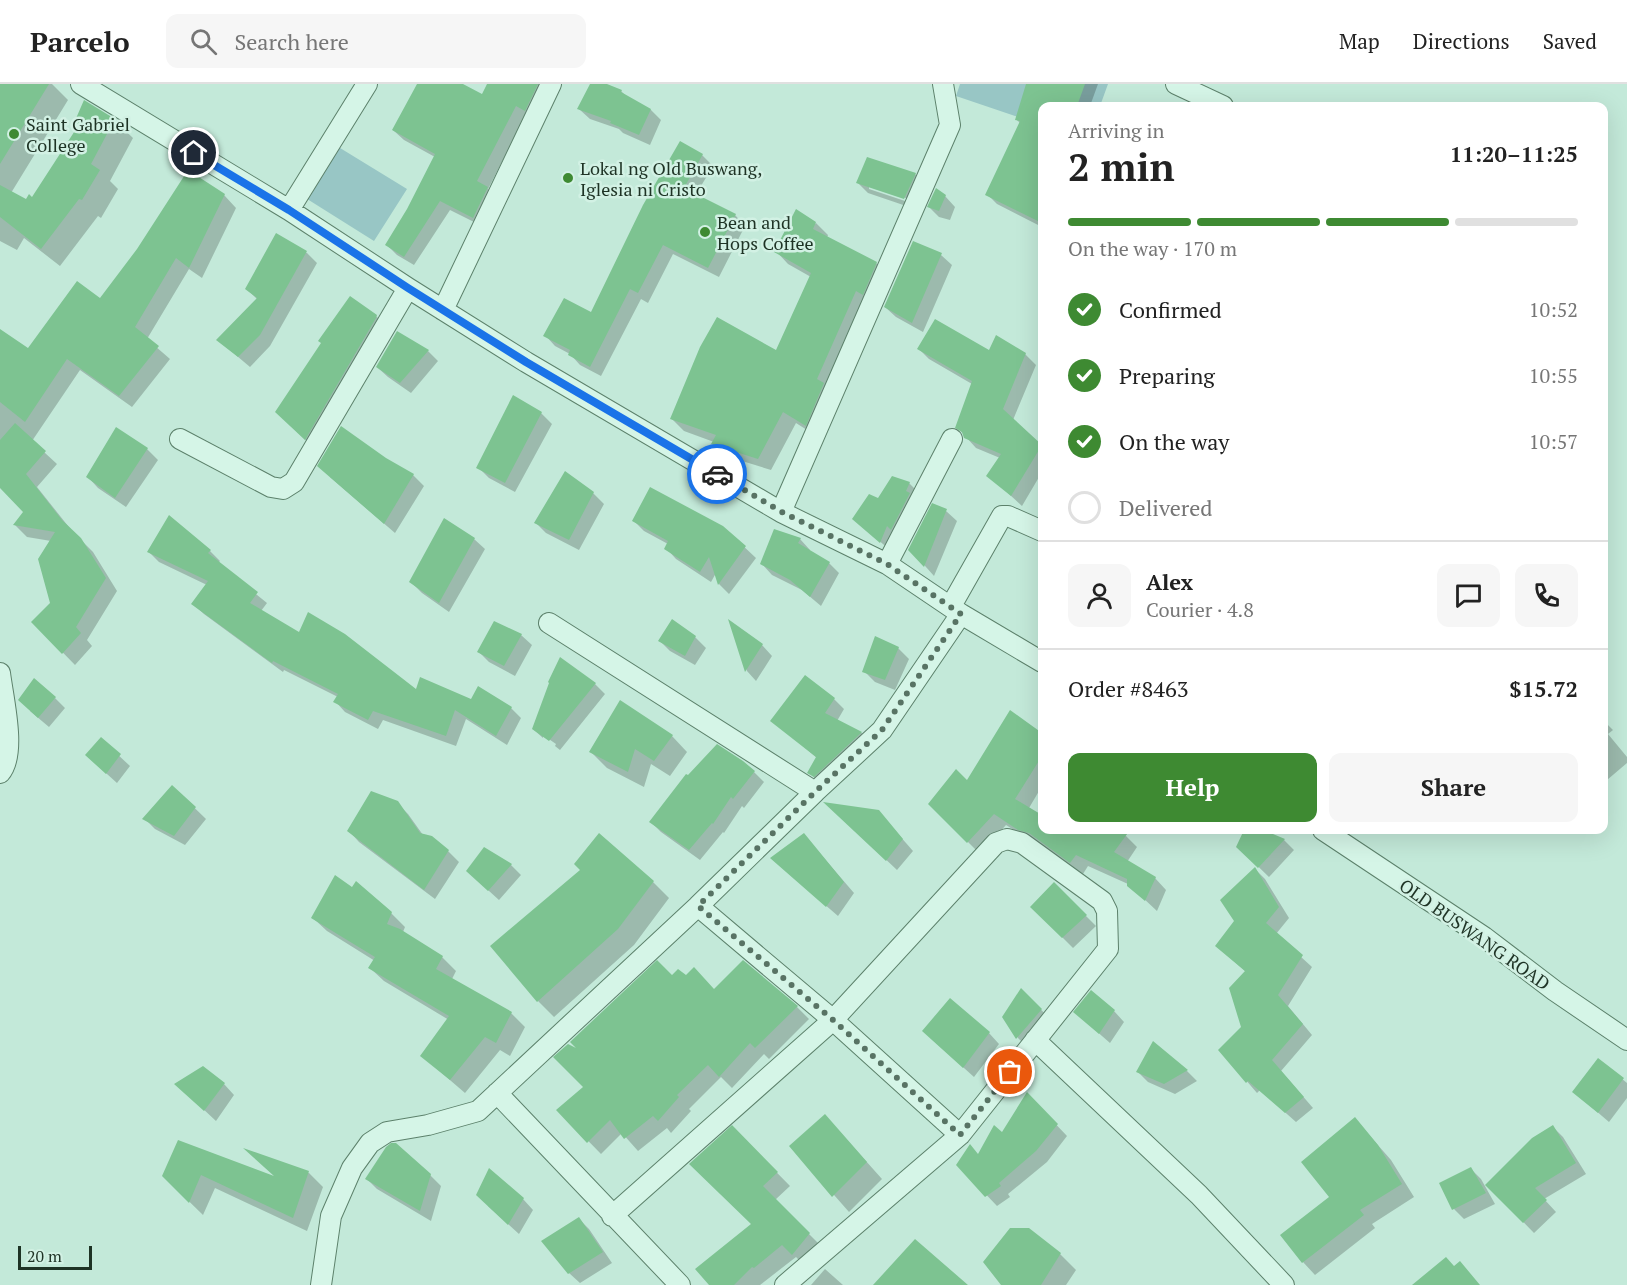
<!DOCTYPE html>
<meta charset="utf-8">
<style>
body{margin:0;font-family:"PT Serif",serif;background:#f6f6f6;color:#222;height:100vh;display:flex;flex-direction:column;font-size:22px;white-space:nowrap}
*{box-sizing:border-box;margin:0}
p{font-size:20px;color:#767676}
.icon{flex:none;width:33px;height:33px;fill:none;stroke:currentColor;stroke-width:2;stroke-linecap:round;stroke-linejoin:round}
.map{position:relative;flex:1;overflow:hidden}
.side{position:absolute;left:1038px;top:18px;width:570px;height:732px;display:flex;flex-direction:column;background:#fff;border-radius:12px;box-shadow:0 6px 24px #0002}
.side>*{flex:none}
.scale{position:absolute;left:18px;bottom:15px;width:74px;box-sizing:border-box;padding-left:6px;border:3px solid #1e3325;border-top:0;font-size:16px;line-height:21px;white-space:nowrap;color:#1e3325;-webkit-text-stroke:4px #d2f1e4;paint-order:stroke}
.pin{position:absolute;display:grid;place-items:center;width:51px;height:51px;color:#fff;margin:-26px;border:3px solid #fff;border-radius:50%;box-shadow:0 2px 6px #0007}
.courier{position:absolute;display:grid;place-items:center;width:60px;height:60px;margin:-30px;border:4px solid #1a73e8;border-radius:50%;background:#fff;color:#222;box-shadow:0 2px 8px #0007}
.head em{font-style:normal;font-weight:700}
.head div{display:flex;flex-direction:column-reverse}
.head{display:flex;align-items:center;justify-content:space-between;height:102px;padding:0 30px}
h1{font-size:39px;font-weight:700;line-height:45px}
.bar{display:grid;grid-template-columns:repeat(4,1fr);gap:9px 6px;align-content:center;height:72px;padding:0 30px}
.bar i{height:8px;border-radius:4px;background:#e0e0e0}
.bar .on{background:#3e8a32}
.bar p{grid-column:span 4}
.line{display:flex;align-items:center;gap:15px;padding:0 30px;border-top:2px solid #e0e0e0}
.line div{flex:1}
.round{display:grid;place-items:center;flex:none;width:63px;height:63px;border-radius:12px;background:#f6f6f6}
ol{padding:0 30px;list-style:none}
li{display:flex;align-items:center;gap:18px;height:66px}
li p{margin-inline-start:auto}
li .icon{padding:6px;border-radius:50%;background:#3e8a32;color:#fff;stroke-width:4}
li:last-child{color:#767676}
li i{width:33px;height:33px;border:3px solid #e0e0e0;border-radius:50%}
.button{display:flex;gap:12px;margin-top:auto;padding:12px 30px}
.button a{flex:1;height:69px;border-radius:12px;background:#3e8a32;color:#fff;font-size:24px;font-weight:700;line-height:69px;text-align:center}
.button a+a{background:#f6f6f6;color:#222}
header{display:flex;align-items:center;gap:36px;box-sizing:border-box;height:84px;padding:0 30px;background:#fff;border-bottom:2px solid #e0e0e0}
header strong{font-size:28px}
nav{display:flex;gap:33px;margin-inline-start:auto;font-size:21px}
.search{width:420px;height:54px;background:#f6f6f6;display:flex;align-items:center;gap:15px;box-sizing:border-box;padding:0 21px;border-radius:12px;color:#767676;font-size:22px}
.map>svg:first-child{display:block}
.green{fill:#98c6c5}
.shadow{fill:#0003;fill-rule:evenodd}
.building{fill:#7dc391}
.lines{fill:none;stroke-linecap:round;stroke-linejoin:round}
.minor-casing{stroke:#5c816b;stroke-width:22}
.minor{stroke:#d5f5e7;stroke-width:20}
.done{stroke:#587364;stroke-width:6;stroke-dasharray:0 10.8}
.route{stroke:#1a73e8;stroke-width:8}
.poi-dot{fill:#3e8a32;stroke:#d2f1e4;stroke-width:2}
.labels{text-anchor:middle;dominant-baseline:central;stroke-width:5;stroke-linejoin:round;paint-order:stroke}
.poi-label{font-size:18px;fill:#1e3325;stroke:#d2f1e4;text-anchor:start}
.street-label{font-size:18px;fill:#1e3325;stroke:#d2f1e4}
</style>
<header>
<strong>Parcelo</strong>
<div class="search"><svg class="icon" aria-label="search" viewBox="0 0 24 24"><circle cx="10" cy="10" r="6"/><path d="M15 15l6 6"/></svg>Search here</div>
<nav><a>Map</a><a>Directions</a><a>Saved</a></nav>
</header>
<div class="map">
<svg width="1627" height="1201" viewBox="0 0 1627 1201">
<rect width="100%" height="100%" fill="#c3e9d9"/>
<!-- green -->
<path class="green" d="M960,0h148l-8,22h-58v19l-86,-29z
M327,56l80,49 -33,52 -78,-49z"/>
<!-- shadow -->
<path class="shadow" d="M0,0h52l16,16 -57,93 16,8 6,-2 81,-79 19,18 -23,43 8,8 -17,29 -3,-2 -38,50 -36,-28 -7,12 -17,-9z
M419,0h41l23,13 6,-13h64l-27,31 -38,74 10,9 -14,29 -34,-17 -36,55 -17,-10 -10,-10 22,-35 26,-53 -31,-17 -11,-10z
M592,0h10l19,7 6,6 24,13 10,10 -11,25 -27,-12 -4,-4 -29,-10 -11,-10z
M1028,0h70l-8,22h-48v121l-45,-23 -10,-10 34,-70 -5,-5z
M702,71l11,11 -18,30 40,19 10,11 -26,51 -46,-23 -25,49 -7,-4 -40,77 -21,-11 -10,-11 -15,-8 -10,-11 46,-21z
M915,90l10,11 -10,24 -47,-16 -10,-10zM869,102l43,14 -1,3 -42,-14z
M224,111l12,13 -34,70 -13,-9 -42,70 23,20 -38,48 -52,-37 -48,71 25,23 -20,23 35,44 21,21 24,39 -30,49 5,6 -17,19 -42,-43 19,-18 -1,-63 -24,-4 -12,-12 10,-13 -25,-26v-155l28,20 72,-51z
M945,112l10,11 -5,13 -11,-3 -10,-10z
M816,139l12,12 -1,3 49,25 13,13 -71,161 -22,-14 -25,47 -45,-14 -13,-12 1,-2 -30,-11 -13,-13 106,-66 34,-75 -23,-13 -12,-13z
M277,151l30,18 10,10 -47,83 -20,21 -32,-27 39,-41 -10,-10z
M941,171l11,10 -29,67 -27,-15 -11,-10z
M376,232l14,14 -71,123 -28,-27z
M919,265l106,5 11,11 -23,55 29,27v25l-20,34 -34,-31 12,-17 -24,-10 -19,-21 15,-43 -43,-25z
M428,267l10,10 -27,32 -23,-16 -11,-10z
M541,329l11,11 -37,68 -26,-14 -11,-11z
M116,345l31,20 11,11 -32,47 -28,-19 -10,-11z
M385,375l28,16 11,11 -29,47 -65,-56z
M909,399l9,9 -28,58 -26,-22 15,-28z
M593,409l11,11 -25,46 -33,-17 -10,-10z
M946,427l11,10 -23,55 -24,-27z
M634,437l89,6 33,31 -27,36 -10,-10 -3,-11 -5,9 -35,-23 -10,-11 2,-4 -24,-13z
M474,455l11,10 -36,63 -27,-19 -11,-11z
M800,455l10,11 -1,2 20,11 10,10 -18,33 -19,-16 -30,-15 -10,-11z
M210,467l10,10 -2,2 49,40 -6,8 39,23 117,58 94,16 10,10 -14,27 -41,-26 -10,27 -73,-26 -5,9 -33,-17 -10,-11 3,-4 -54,-27 -1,2 -79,-58 -11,-10 14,-19 -48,-23 -10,-10z
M731,539l31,22 10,11 -16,25 -9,-10z
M521,551l11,10 -17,31 -26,-14 -11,-11z
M695,553l11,11 -11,17 -25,-14 -10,-10z
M898,564l11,11 -14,31 -20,-8 -11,-11z
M595,600l10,10 -45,56 -5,-4 1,-2 -13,-9v3l-10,-9z
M55,614l10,10 -16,19 -19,-16z
M834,615l10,10 -7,12 25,12 10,10 -53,40 -10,-11 8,-14 -45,-38z
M1010,628l32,23v51l-13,22 13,8v14h71l13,6 11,11 -10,15 28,16 11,12 -9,21 -29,-27 -40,-18 -5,8 -41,-29 -10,-4 -26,-16 -26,29 -50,-50 37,-22z
M1604,637l9,9 -5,4 19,23v6l-20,17 -3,-4z
M672,652l15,16 -17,24 -19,-12 -7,23 -37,-19 -16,-16z
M101,655l29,27 -13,17 -20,-18z
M754,688l10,10 -20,26 -2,-2 -18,27 -1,-1 -23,28 -39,-28 -10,-10z
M173,703l33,32 -21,26 -30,-16 -11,-11z
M397,719l11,11 15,21 25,16 11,11 -24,37 -76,-57 -10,-11z
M827,720l51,7 35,40 -16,19z
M1245,746h14l25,10 10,10 -25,27 -31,-30z
M804,751l50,58 -16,23 -66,-57z
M484,765l27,16 10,10 -22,25 -21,-19z
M1255,785l10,10 24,39 -13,16 36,33 -24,39 24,29 -31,36 32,37 -17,14 -36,-32 -3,3 -37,-43 23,-22 3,-56 -29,-26 19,-25z
M582,786l71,12 16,16 -35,47 -80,72 -16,-16z
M1054,800l42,42 -23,22 -41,-41z
M391,829l14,14 -2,5 39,25 14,14 -4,8 59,34 14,14 -15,29 -10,-6 -35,43 -43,-37 27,-36 -65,-39 -14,-13 5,-7 -48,-30 -14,-13z
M672,893h14l28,13 83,17 12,12 -40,40 -5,-5 -32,34 -11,-11 -32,32 2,2 -20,22 -4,-5 -29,23 -16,-18 -21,21 -43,-44 27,-23 -4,-34z
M1022,906l29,30 -23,28 -10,-10 -14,-21z
M1114,927l10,11 -14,21 -24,-21z
M989,949l10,11 -25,33 -40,-36z
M1153,960l34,27 10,10 -22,13 -27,-12 -10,-10z
M1599,976l28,23v15l-18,24 -35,-30z
M224,1000l10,11 -18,26 -29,-27z
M1027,1010l40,42 -20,26 -39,32 2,3 -13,9 -39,-41 21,-10 23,-21z
M1355,1035l36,41 23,37 -42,27 3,4 -60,47 -12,-13 -21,-27 49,-38z
M732,1043l58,59 -15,14 47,47 -16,20 -10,-10 -36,28h-49l42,-61z
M1553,1043l10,10 23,37 -42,25 12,13 -22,21 -47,-48z
M840,1048l42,47 -33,33 -58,-66z
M178,1058l100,37 -29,-28 60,22 14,14 -16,44 -92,-43 -12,27 -40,-39z
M1471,1085l10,10 14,25 -31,15 -10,-10z
M430,1091l11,11 -10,35 -54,-32 -10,-10z
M523,1115l10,11 -14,24 -31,-28z
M579,1135l10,10 23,34 -32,20 -11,-10z
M1060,1170l16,16 -10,15h-63z
M825,1185l18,16h-32z"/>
<!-- building -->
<path class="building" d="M0,0h49l-49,80z
M417,0h46l19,10 5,-10h51l-13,27 -9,-5 -39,75 11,6 -15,31 -33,-17 -36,56 -19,-12 22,-36 28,-55 -43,-24z
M590,0h17l15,6 -1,2 30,17 -12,26 -29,-12 1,-2 -34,-12z
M1026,0h59l-8,22h-35v117l-57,-28 35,-74 -5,-1z
M84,16l31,19 -24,45 9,6 -18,30 -3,-1 -38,50 -41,-32v-32l26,14 3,-5 3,3 46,-71 -4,-3z
M680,57l23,13 -19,34 52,26 -28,54 -45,-23 -25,48 -8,-4 -40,78 -22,-12 2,-5 -27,-14 21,-38 27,14 52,-107z
M867,73l49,16 -12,26 -48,-16z
M188,86l37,24 -36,74 -13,-10 -41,69 24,19 -40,50 -52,-37 -42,63 -25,-20v-73l28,19 49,-67 23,17 37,-49z
M936,104l10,7 -7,16 -12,-4z
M796,125l20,13 -3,7 64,33 -14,33 -7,-4 -39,88 7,4 -18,43 -23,-14 -25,47 -47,-15 5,-9 -46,-16 30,-72 17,-30 59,33 35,-77 -37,-21z
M276,149l31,18 -47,84 -22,22 -22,-17 41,-42 -12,-9z
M913,157l29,12 -30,70 -28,-16z
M350,212l27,19 -1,3 -71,122 -30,-28 46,-69 -3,-2z
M935,235l54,31 7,-15 30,18 -23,56 39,36 -31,51 -25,-20 15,-22 -37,-16 -2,-6 -7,-4 17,-47 -55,-32z
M397,247l32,19 -29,33 -24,-16z
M513,311l29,17 -37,71 -29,-15z
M15,339l31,28 -20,23 36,46 19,18 25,40 -30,49 5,6 -19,21 -31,-32 19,-19 -12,-44 17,-27 -42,-7 10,-13 -23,-24v-48z
M341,342l45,32 28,16 -30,50 -67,-58z
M116,343l32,21 -33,50 -29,-21z
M565,387l29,21 -25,48 -35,-17z
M892,392l18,6 -4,9 4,2 -19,37 -4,-4 -7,17 -28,-24 17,-25 9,4z
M650,403l73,39 23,20 -28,39 -9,-28 -9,15 -36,-23 4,-8 -36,-20z
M932,419l15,6 -23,58 -16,-17z
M169,431l42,35 -3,3 50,39 -8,11 49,29 9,-20 37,22 71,55 4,-12 51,22 7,-13 34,21 -16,29 -41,-26 -9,26 -73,-25 -5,9 -35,-18 5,-8 -65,-33 -1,2 -81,-59 17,-23 -61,-29z
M444,434l31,20 -36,65 -30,-21z
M774,445l27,9 -3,5 32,19 -20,35 -20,-17 -30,-16z
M672,535l24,17 -11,20 -27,-15z
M728,535l35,25 -18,28z
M494,537l28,13 -18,32 -27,-14z
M875,552l24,11 -14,33 -23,-8z
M560,573l36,26 -47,58 -17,-12 17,-46 -1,-1z
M805,591l30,23 -10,15 37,19 -48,45 -7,-4 9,-16 -46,-36z
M34,594l22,19 -18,21 -20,-18z
M620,616l53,35 -19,26 -19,-12 -7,23 -39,-20z
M1010,626l32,23v23l-27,43 27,16v15h88l-16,22 42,25 -11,24 -18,-15v-7l-51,-24 -6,8 -41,-30 -11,-3 -24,-16 -27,29 -39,-39 28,-35 11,11z
M101,653l20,17 -15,20 -21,-19z
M717,660l26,17 12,10 -22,28 -2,-2 -18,27 -1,-1 -23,27 -40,-28 37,-48 2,1z
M172,701l24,22 -22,29 -32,-17z
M371,707l27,10 22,32 12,3 17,14 -25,40 -77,-59z
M823,718l56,8 24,29 -17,22z
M1244,746h19l22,9 -27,29 -22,-21z
M599,749l55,48 -36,48 -81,73 -47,-56 90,-76 -6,-6z
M804,749l40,49 -18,25 -56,-49z
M484,763l28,17 -24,27 -22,-20z
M1255,783l24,40 -13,16 37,32 -25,40 25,29 -31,36 32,37 -19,16 -37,-32 -2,2 -28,-33 23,-23 -12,-39 16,-17 -30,-25 19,-25 -14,-21z
M335,791l17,12 4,-6 36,31 -5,12 13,5 43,27 -7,13 76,43 -16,31 -11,-6 -35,43 -30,-24 29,-40 -81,-48 7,-11 -64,-39z
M1054,798l33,33 -25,23 -32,-31z
M657,876l15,15 6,-6 8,6 8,-8 20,22 29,-29 55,46 -43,42 -5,-5 -31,34 -11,-12 -31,30 2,2 -21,24 -5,-5 -29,23 -14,-19 -23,23 -31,-33 27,-23 -30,-30 15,-13 8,4 -6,-6z
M1021,904l21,21 -26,30 -14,-22z
M1091,906l24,20 -16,24 -26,-22z
M950,914l40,34 -27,36 -41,-37z
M1153,957l35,29 -24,14 -28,-12z
M1598,974l26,20 -26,35 -26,-21z
M203,982l22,17 -21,28 -30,-27z
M1027,1008l31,32 -22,27 -37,32 2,3 -16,11 -29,-32 14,-21 8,10 16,-29 8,7z
M825,1030l42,48 -35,35 -43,-51z
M1355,1033l23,28 24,39 -42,26 4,5 -62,48 -22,-28 49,-38 -28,-35z
M732,1041l46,47 -15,14 47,47 -18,22 -10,-10 -28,23 -2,-1 -18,18h-25l-14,-16 56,-45 -62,-60z
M1553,1041l23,38 -41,25 12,12 -24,23 -38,-38 47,-47z
M178,1056l96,36 -31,-28 66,23 -16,47 -92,-43 -12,28 -27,-27z
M391,1059h5l35,31 -11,37 -55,-32 21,-32z
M1471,1083l15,26 -34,17 -13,-27z
M489,1084l35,30 -16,27 -32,-30z
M579,1133l24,35 -35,22 -27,-33z
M1010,1144h19l32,25 -20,32h-40l-18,-23z
M915,1155l53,46h-95z
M1446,1173l8,9 6,-5 20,24h-68z"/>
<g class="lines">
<defs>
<path id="minor" d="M81,0l208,126 119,78 118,74 255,150 106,52 74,50 81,48
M1176,0l47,22
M289,126l78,-126
M443,226l108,-226
M180,355l91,48 12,2 11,-7 114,-194
M781,428l169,-387 -7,-41
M887,480l65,-125
M951,522l51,-90h6l34,15
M549,539l266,169
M0,589c3,25 17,81 0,100
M1323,746l161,107 71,54 72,49
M698,822l135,114 127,115 -175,150
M1035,956l164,155 85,90
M497,1009l183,192
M612,1132l221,-196 163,-177 11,-4 15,4 80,58 5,10 1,38 -148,186
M321,1201l10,-69 21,-48 18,-25 17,-11 41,-7 50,-14 220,-205 117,-114 67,-62 79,-116"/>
</defs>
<!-- minor casing -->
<use href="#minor" class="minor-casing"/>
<!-- minor -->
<use href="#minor" class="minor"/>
</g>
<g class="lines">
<!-- done -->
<path class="done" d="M717,390l65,38 105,52 74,50 -79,116 -67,62 -117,114 135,114 127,115 50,-63"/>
<!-- route -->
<path class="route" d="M194,69l95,57 119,78 118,74 191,112"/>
</g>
<!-- markers -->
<g class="poi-dot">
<circle cx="14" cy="50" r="6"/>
<circle cx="568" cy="94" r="6"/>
<circle cx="705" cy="148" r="6"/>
</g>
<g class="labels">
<!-- poi labels -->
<g class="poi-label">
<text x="26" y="40">Saint Gabriel<tspan x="26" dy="21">College</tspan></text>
<text x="580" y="84">Lokal ng Old Buswang,<tspan x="580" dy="21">Iglesia ni Cristo</tspan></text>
<text x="717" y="138">Bean and<tspan x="717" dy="21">Hops Coffee</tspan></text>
</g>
<!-- street labels -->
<g class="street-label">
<text transform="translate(1475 850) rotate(35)">OLD BUSWANG ROAD</text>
</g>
</g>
</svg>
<div class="scale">20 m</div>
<div class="pin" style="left:1010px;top:988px;background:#ea580c"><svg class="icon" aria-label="bag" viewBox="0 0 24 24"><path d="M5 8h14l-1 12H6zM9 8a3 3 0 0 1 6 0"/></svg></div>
<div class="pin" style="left:194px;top:69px;background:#1f2937"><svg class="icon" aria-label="home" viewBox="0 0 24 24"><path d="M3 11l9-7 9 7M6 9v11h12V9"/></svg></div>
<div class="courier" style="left:717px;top:390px"><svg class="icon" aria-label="car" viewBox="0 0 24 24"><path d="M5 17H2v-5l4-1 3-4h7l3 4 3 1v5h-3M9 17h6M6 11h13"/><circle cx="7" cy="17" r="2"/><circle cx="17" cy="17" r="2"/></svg></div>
<section class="side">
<div class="head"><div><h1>2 min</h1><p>Arriving in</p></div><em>11:20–11:25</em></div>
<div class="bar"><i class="on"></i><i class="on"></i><i class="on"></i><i></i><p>On the way · 170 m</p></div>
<ol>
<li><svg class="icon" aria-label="check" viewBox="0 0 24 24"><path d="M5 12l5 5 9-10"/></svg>Confirmed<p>10:52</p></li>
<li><svg class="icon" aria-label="check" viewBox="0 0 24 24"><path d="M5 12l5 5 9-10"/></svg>Preparing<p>10:55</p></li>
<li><svg class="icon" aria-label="check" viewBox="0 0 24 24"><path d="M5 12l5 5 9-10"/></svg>On the way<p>10:57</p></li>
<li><i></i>Delivered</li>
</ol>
<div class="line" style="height:108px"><a class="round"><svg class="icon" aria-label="person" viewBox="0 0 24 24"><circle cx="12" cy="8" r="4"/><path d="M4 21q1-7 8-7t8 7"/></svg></a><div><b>Alex</b><p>Courier · 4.8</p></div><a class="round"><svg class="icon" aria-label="chat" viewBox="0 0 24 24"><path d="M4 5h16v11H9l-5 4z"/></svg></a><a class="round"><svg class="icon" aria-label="phone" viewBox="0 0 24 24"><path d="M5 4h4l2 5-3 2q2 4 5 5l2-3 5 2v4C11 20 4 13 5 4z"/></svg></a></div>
<div class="line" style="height:78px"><div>Order #8463</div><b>$15.72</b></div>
<div class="button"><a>Help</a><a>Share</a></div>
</section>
</div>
